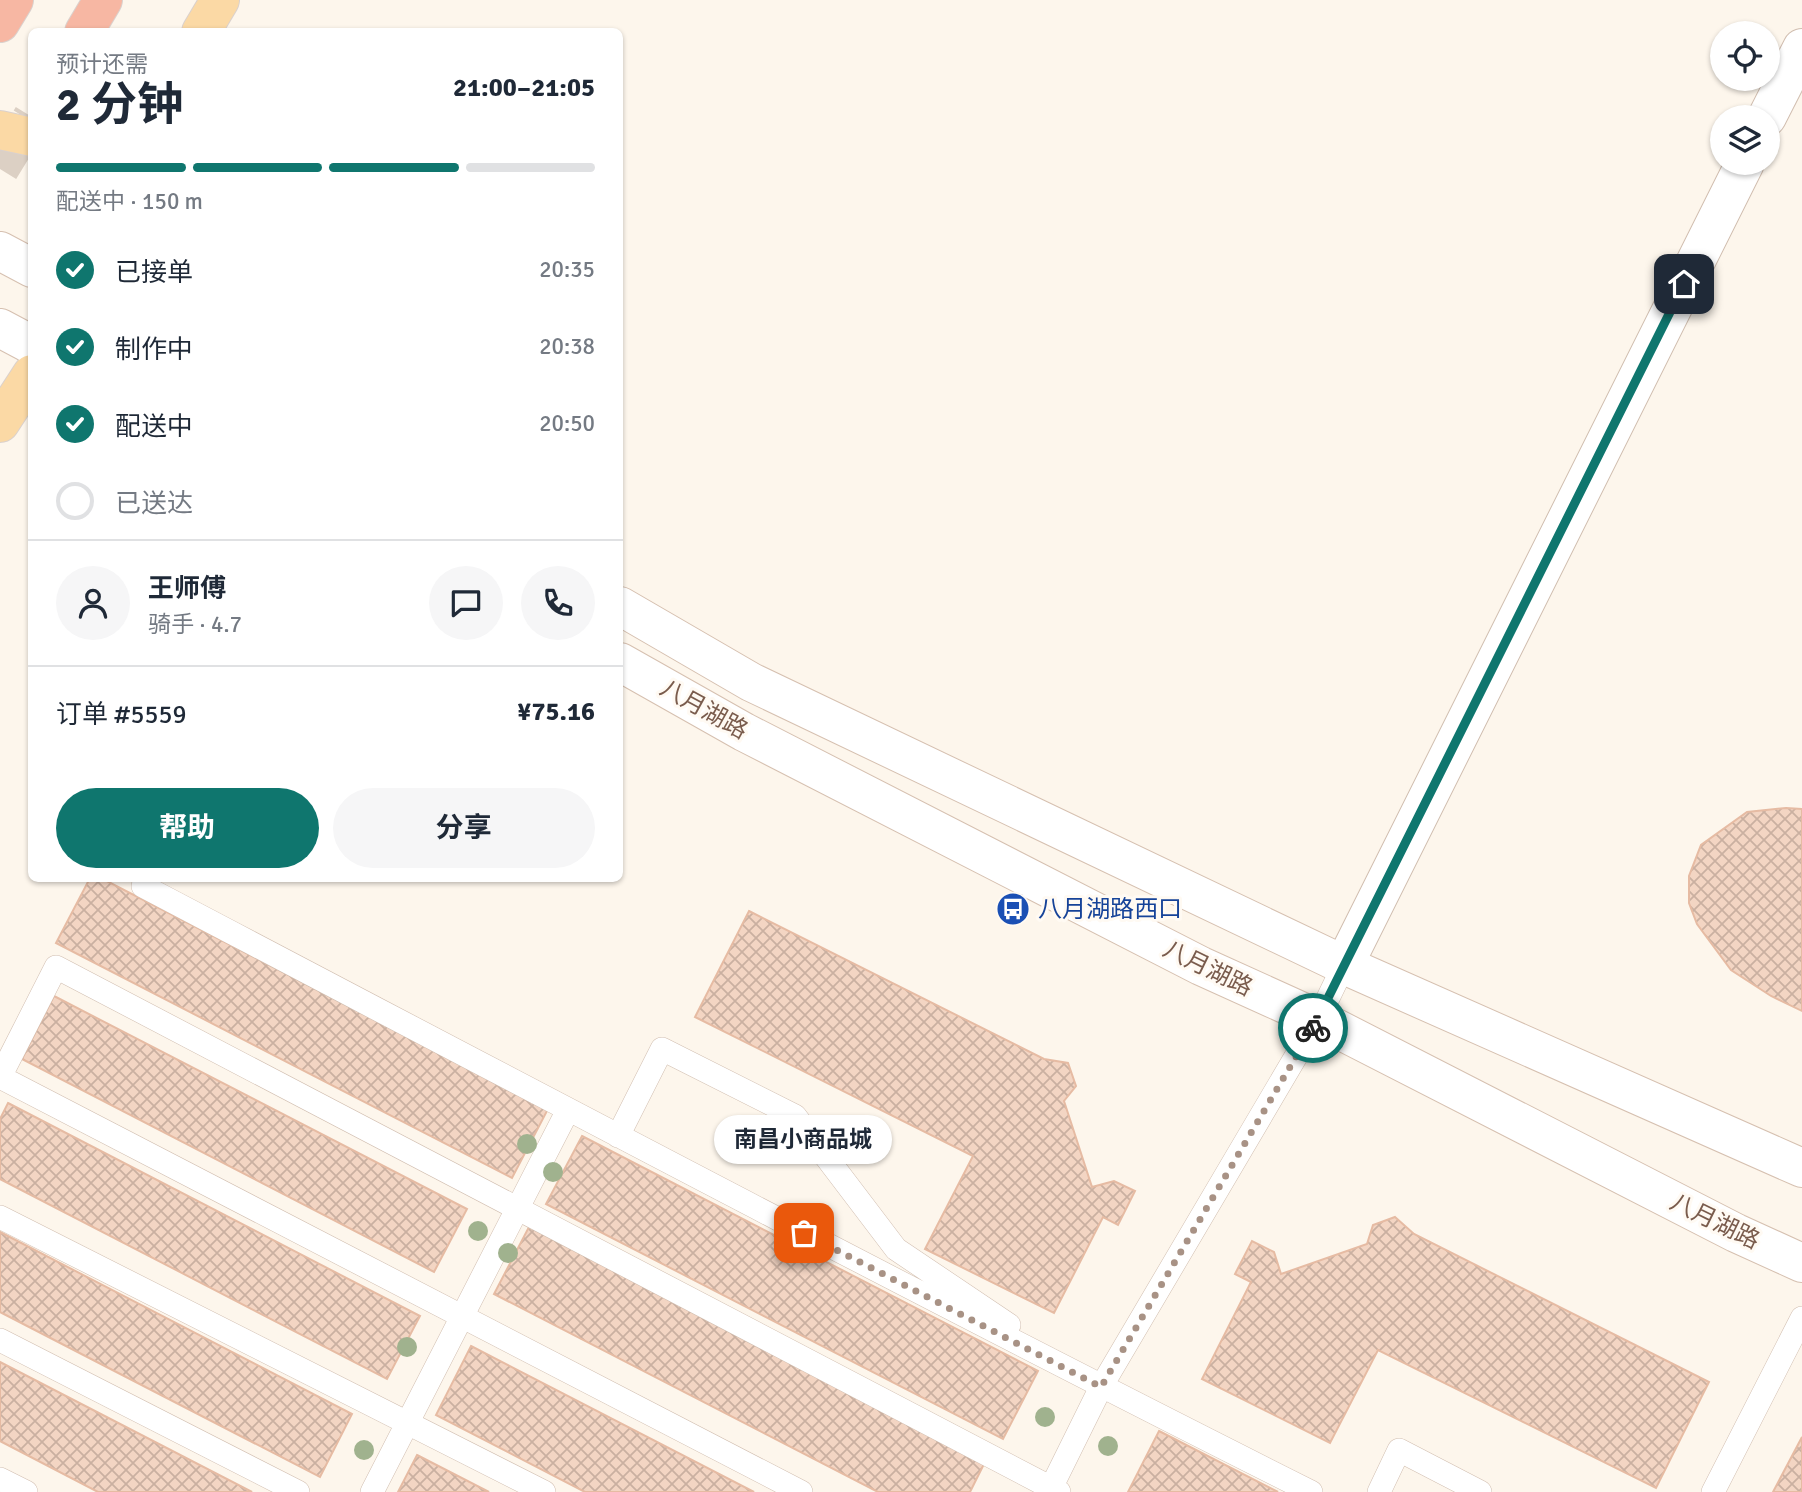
<!DOCTYPE html>
<html lang="zh">
<meta charset="utf-8">
<style>
body{margin:0;font-family:Signika,"Noto Sans SC",sans-serif;background:#f6f6f7;color:#1f2937;height:100vh;display:flex;flex-direction:column;font-size:26px;white-space:nowrap}
*{box-sizing:border-box;margin:0}
p{font-size:23px;color:#747a83}
.icon{flex:none;width:38px;height:38px;fill:none;stroke:currentColor;stroke-width:2;stroke-linecap:round;stroke-linejoin:round}
.map{position:relative;flex:1;overflow:hidden}
.details{position:absolute;left:28px;top:28px;width:595px;height:854px;display:flex;flex-direction:column;background:#fff;border-radius:10px;box-shadow:0 2px 5px #0004}
.details>*{flex:none}
.tools{position:absolute;left:1710px;top:21px;display:grid;gap:14px}
.tools a{display:grid;place-items:center;width:70px;height:70px;border-radius:50%;background:#fff;box-shadow:0 2px 5px #0004;font-size:35px}
.pin{position:absolute;display:grid;place-items:center;width:60px;height:60px;color:#fff;margin:-30px;border-radius:14px;box-shadow:0 4px 10px #0006}
.courier{position:absolute;display:grid;place-items:center;width:70px;height:70px;margin:-35px;border:5px solid #0f766e;border-radius:50%;background:#fff;color:#222;box-shadow:0 2px 9px #0007}
.bubble{position:absolute;height:49px;border-radius:24px;background:#fff;box-shadow:0 2px 5px #0004;font-size:23px;font-weight:700;line-height:49px;text-align:center}
.overview em{font-style:normal;font-weight:700}
.overview div{display:flex;flex-direction:column-reverse}
.overview{display:flex;align-items:center;justify-content:space-between;height:119px;padding:0 28px}
h1{font-size:46px;font-weight:700;line-height:52px}
.bar{display:grid;grid-template-columns:repeat(4,1fr);gap:10px 7px;align-content:center;height:84px;padding:0 28px}
.bar i{height:9px;border-radius:5px;background:#e0e1e3}
.bar .current{background:#0f766e}
.bar p{grid-column:span 4}
.line{display:flex;align-items:center;gap:18px;padding:0 28px;border-top:2px solid #e0e1e3}
.line div{flex:1}
.round{display:grid;place-items:center;flex:none;width:74px;height:74px;border-radius:37px;background:#f6f6f7}
ol{padding:0 28px;list-style:none}
li{display:flex;align-items:center;gap:21px;height:77px}
li p{margin-inline-start:auto}
li .icon{padding:7px;border-radius:50%;background:#0f766e;color:#fff;stroke-width:4}
li:last-child{color:#747a83}
li i{width:38px;height:38px;border:4px solid #e0e1e3;border-radius:50%}
.cta{display:flex;gap:14px;margin-top:auto;padding:14px 28px}
.cta a{flex:1;height:80px;border-radius:42px;background:#0f766e;color:#fff;font-size:28px;font-weight:700;line-height:80px;text-align:center}
.cta a+a{background:#f6f6f7;color:#1f2937}
.map>svg:first-child{display:block}
.building{fill:url(#building-cross-hatch);stroke:#e6bba3;stroke-width:2}
.lines{fill:none;stroke-linecap:round;stroke-linejoin:round}
.highway-tunnel{stroke:#dcd0c4;stroke-width:38;stroke-dasharray:38 19;stroke-linecap:butt}
.lane-casing{stroke:#d1beb0;stroke-width:24}
.street-casing{stroke:#d1beb0;stroke-width:40}
.secondary-casing{stroke:#d6c0b0;stroke-width:40}
.primary-casing{stroke:#dad1cd;stroke-width:40}
.highway-casing{stroke:#dad1cd;stroke-width:40}
.lane{stroke:#fff;stroke-width:23}
.street{stroke:#fff;stroke-width:38}
.secondary{stroke:#fff;stroke-width:38}
.primary{stroke:#fbd9a5;stroke-width:38}
.highway{stroke:#f7b7a3;stroke-width:38}
.tree{fill:#a0b28e}
.done{stroke:#a89285;stroke-width:7;stroke-dasharray:0 12.6}
.route{stroke:#0f766e;stroke-width:9}
.labels{text-anchor:middle;dominant-baseline:central;stroke-width:6;stroke-linejoin:round;paint-order:stroke}
.street-label{font-size:24px;fill:#7a5c4d;stroke:#fffaf3}
.transit-label{font-size:24px;fill:#164399;stroke:#fffaf3;text-anchor:start}
</style>
<div class="map">
<svg width="1802" height="1492" viewBox="0 0 1802 1492">
<defs>
<pattern id="building-cross-hatch" width="8" height="8" patternUnits="userSpaceOnUse" patternTransform="scale(1.75)"><rect width="8" height="8" fill="#f3d5c3"/><path d="M0 0l8 8M0 8l8-8" fill="none" stroke="#cab0a1"/></pattern>
</defs>
<rect width="100%" height="100%" fill="#fdf6ec"/>
<!-- building -->
<path class="building" d="M1786,808l16,1v202l-31,-15 -40,-26 -34,-46 -8,-21v-27l12,-31 46,-33z
M90,878h11l447,231 -36,69 -456,-235z
M749,911l295,148 24,4 8,23 -12,15 28,86 22,-6 21,10 -17,34 -15,-8 -49,96 -129,-64 48,-93 -278,-139z
M54,996l413,213 -33,63 -412,-213z
M8,1103l412,213 -33,63 -387,-200v-60z
M582,1136l456,235 -35,68 -457,-235z
M1395,1217l19,17 295,148 -53,106 -278,-138 -48,93 -128,-64 49,-97 -16,-8 17,-33 22,11 7,22 86,-30 6,-19z
M530,1225l456,235 -16,32h-92l-384,-198z
M0,1232l352,182 -32,63 -320,-165z
M471,1346l283,146h-169l-149,-77z
M0,1362l252,130h-154l-98,-51z
M1159,1431l119,61h-150z
M1802,1437v55h-29z
M417,1455l72,37h-91z"/>
<g class="lines">
<!-- highway-tunnel -->
<path class="highway-tunnel" d="M0,169l32,-52"/>
<defs>
<path id="lane" d="M143,886c388,204 776,409 1168,606
M0,1077l56,-110 1003,525
M0,1077l801,415
M618,1136l44,-87 133,67 101,133 113,76
M0,1217l544,275
M0,1340l298,152
M0,1479l26,13
M372,1492l196,-382
M1049,1492l52,-105 217,-368 26,-54
M1379,1492l20,-42 81,42
M1713,1492l89,-174"/>
<path id="street" d="M1767,117l35,-69
M1344,965l401,-802"/>
<path id="secondary" d="M0,251l32,17
M0,328l32,17
M620,606l131,76 593,283 458,203
M620,662l124,70 457,234 117,53 418,214 66,30"/>
<path id="primary" d="M201,32l19,-32
M0,130l32,7
M0,423l32,-49"/>
<path id="highway" d="M0,23l14,-23
M84,32l19,-32"/>
</defs>
<!-- lane casing -->
<use href="#lane" class="lane-casing"/>
<!-- street casing -->
<use href="#street" class="street-casing"/>
<!-- secondary casing -->
<use href="#secondary" class="secondary-casing"/>
<!-- primary casing -->
<use href="#primary" class="primary-casing"/>
<!-- highway casing -->
<use href="#highway" class="highway-casing"/>
<!-- lane -->
<use href="#lane" class="lane"/>
<!-- street -->
<use href="#street" class="street"/>
<!-- secondary -->
<use href="#secondary" class="secondary"/>
<!-- primary -->
<use href="#primary" class="primary"/>
<!-- highway -->
<use href="#highway" class="highway"/>
</g>
<!-- trees -->
<g class="tree">
<circle cx="527" cy="1144" r="10"/>
<circle cx="553" cy="1172" r="10"/>
<circle cx="478" cy="1231" r="10"/>
<circle cx="508" cy="1253" r="10"/>
<circle cx="407" cy="1347" r="10"/>
<circle cx="1045" cy="1417" r="10"/>
<circle cx="1108" cy="1446" r="10"/>
<circle cx="364" cy="1450" r="10"/>
</g>
<g class="lines">
<!-- done -->
<path class="done" d="M804,1233l297,154 212,-359"/>
<!-- route -->
<path class="route" d="M1313,1028l371,-744"/>
</g>
<!-- icons -->
<defs>
<symbol id="bus-disc" viewBox="-11 -11 22 22"><circle r="9.5" fill="#1a4fb4" stroke="#fffaf3"/><path d="M-5-6H5V4H4V6H2V4H-2V6H-4V4H-5ZM-3.5-4V0h7V-4ZM-3.5 1.2v1.5H-2V1.2ZM2 1.2v1.5H3.5V1.2Z" fill="#fff"/></symbol>
</defs>
<g fill-rule="evenodd">
<use href="#bus-disc" x="994" y="890" width="38" height="38"/>
</g>
<g class="labels">
<!-- street labels -->
<g class="street-label">
<text transform="translate(704 709) rotate(29)">八月湖路</text>
<text transform="translate(1208 968) rotate(26)">八月湖路</text>
<text transform="translate(1715 1221) rotate(26)">八月湖路</text>
</g>
<!-- transit labels -->
<g class="transit-label">
<text x="1038" y="909">八月湖路西口</text>
</g>
</g>
</svg>
<div class="tools">
<a><svg class="icon" aria-label="locate" viewBox="0 0 24 24"><circle cx="12" cy="12" r="6"/><path d="M12 2v4M12 18v4M2 12h4M18 12h4"/></svg></a>
<a><svg class="icon" aria-label="layers" viewBox="0 0 24 24"><path d="M12 4l9 5-9 5-9-5zM3 14l9 5 9-5"/></svg></a>
</div>
<div class="pin" style="left:804px;top:1233px;background:#ea580c"><svg class="icon" aria-label="bag" viewBox="0 0 24 24"><path d="M5 8h14l-1 12H6zM9 8a3 3 0 0 1 6 0"/></svg></div>
<div class="pin" style="left:1684px;top:284px;background:#1f2937"><svg class="icon" aria-label="home" viewBox="0 0 24 24"><path d="M3 11l9-7 9 7M6 9v11h12V9"/></svg></div>
<div class="courier" style="left:1313px;top:1028px"><svg class="icon" aria-label="bike" viewBox="0 0 24 24"><circle cx="6" cy="16" r="4"/><circle cx="18" cy="16" r="4"/><path d="M6 16l4-8h5l3 8M10 8l3 8H6M13 5h3"/></svg></div>
<div class="bubble" style="left:714px;top:1115px;width:178px">南昌小商品城</div>
<section class="details">
<div class="overview"><div><h1>2 分钟</h1><p>预计还需</p></div><em>21:00–21:05</em></div>
<div class="bar"><i class="current"></i><i class="current"></i><i class="current"></i><i></i><p>配送中 · 150 m</p></div>
<ol>
<li><svg class="icon" aria-label="check" viewBox="0 0 24 24"><path d="M5 12l5 5 9-10"/></svg>已接单<p>20:35</p></li>
<li><svg class="icon" aria-label="check" viewBox="0 0 24 24"><path d="M5 12l5 5 9-10"/></svg>制作中<p>20:38</p></li>
<li><svg class="icon" aria-label="check" viewBox="0 0 24 24"><path d="M5 12l5 5 9-10"/></svg>配送中<p>20:50</p></li>
<li><i></i>已送达</li>
</ol>
<div class="line" style="height:126px"><a class="round"><svg class="icon" aria-label="person" viewBox="0 0 24 24"><circle cx="12" cy="8" r="4"/><path d="M4 21q1-7 8-7t8 7"/></svg></a><div><b>王师傅</b><p>骑手 · 4.7</p></div><a class="round"><svg class="icon" aria-label="chat" viewBox="0 0 24 24"><path d="M4 5h16v11H9l-5 4z"/></svg></a><a class="round"><svg class="icon" aria-label="phone" viewBox="0 0 24 24"><path d="M5 4h4l2 5-3 2q2 4 5 5l2-3 5 2v4C11 20 4 13 5 4z"/></svg></a></div>
<div class="line" style="height:91px"><div>订单 #5559</div><b>¥75.16</b></div>
<div class="cta"><a>帮助</a><a>分享</a></div>
</section>
</div>
